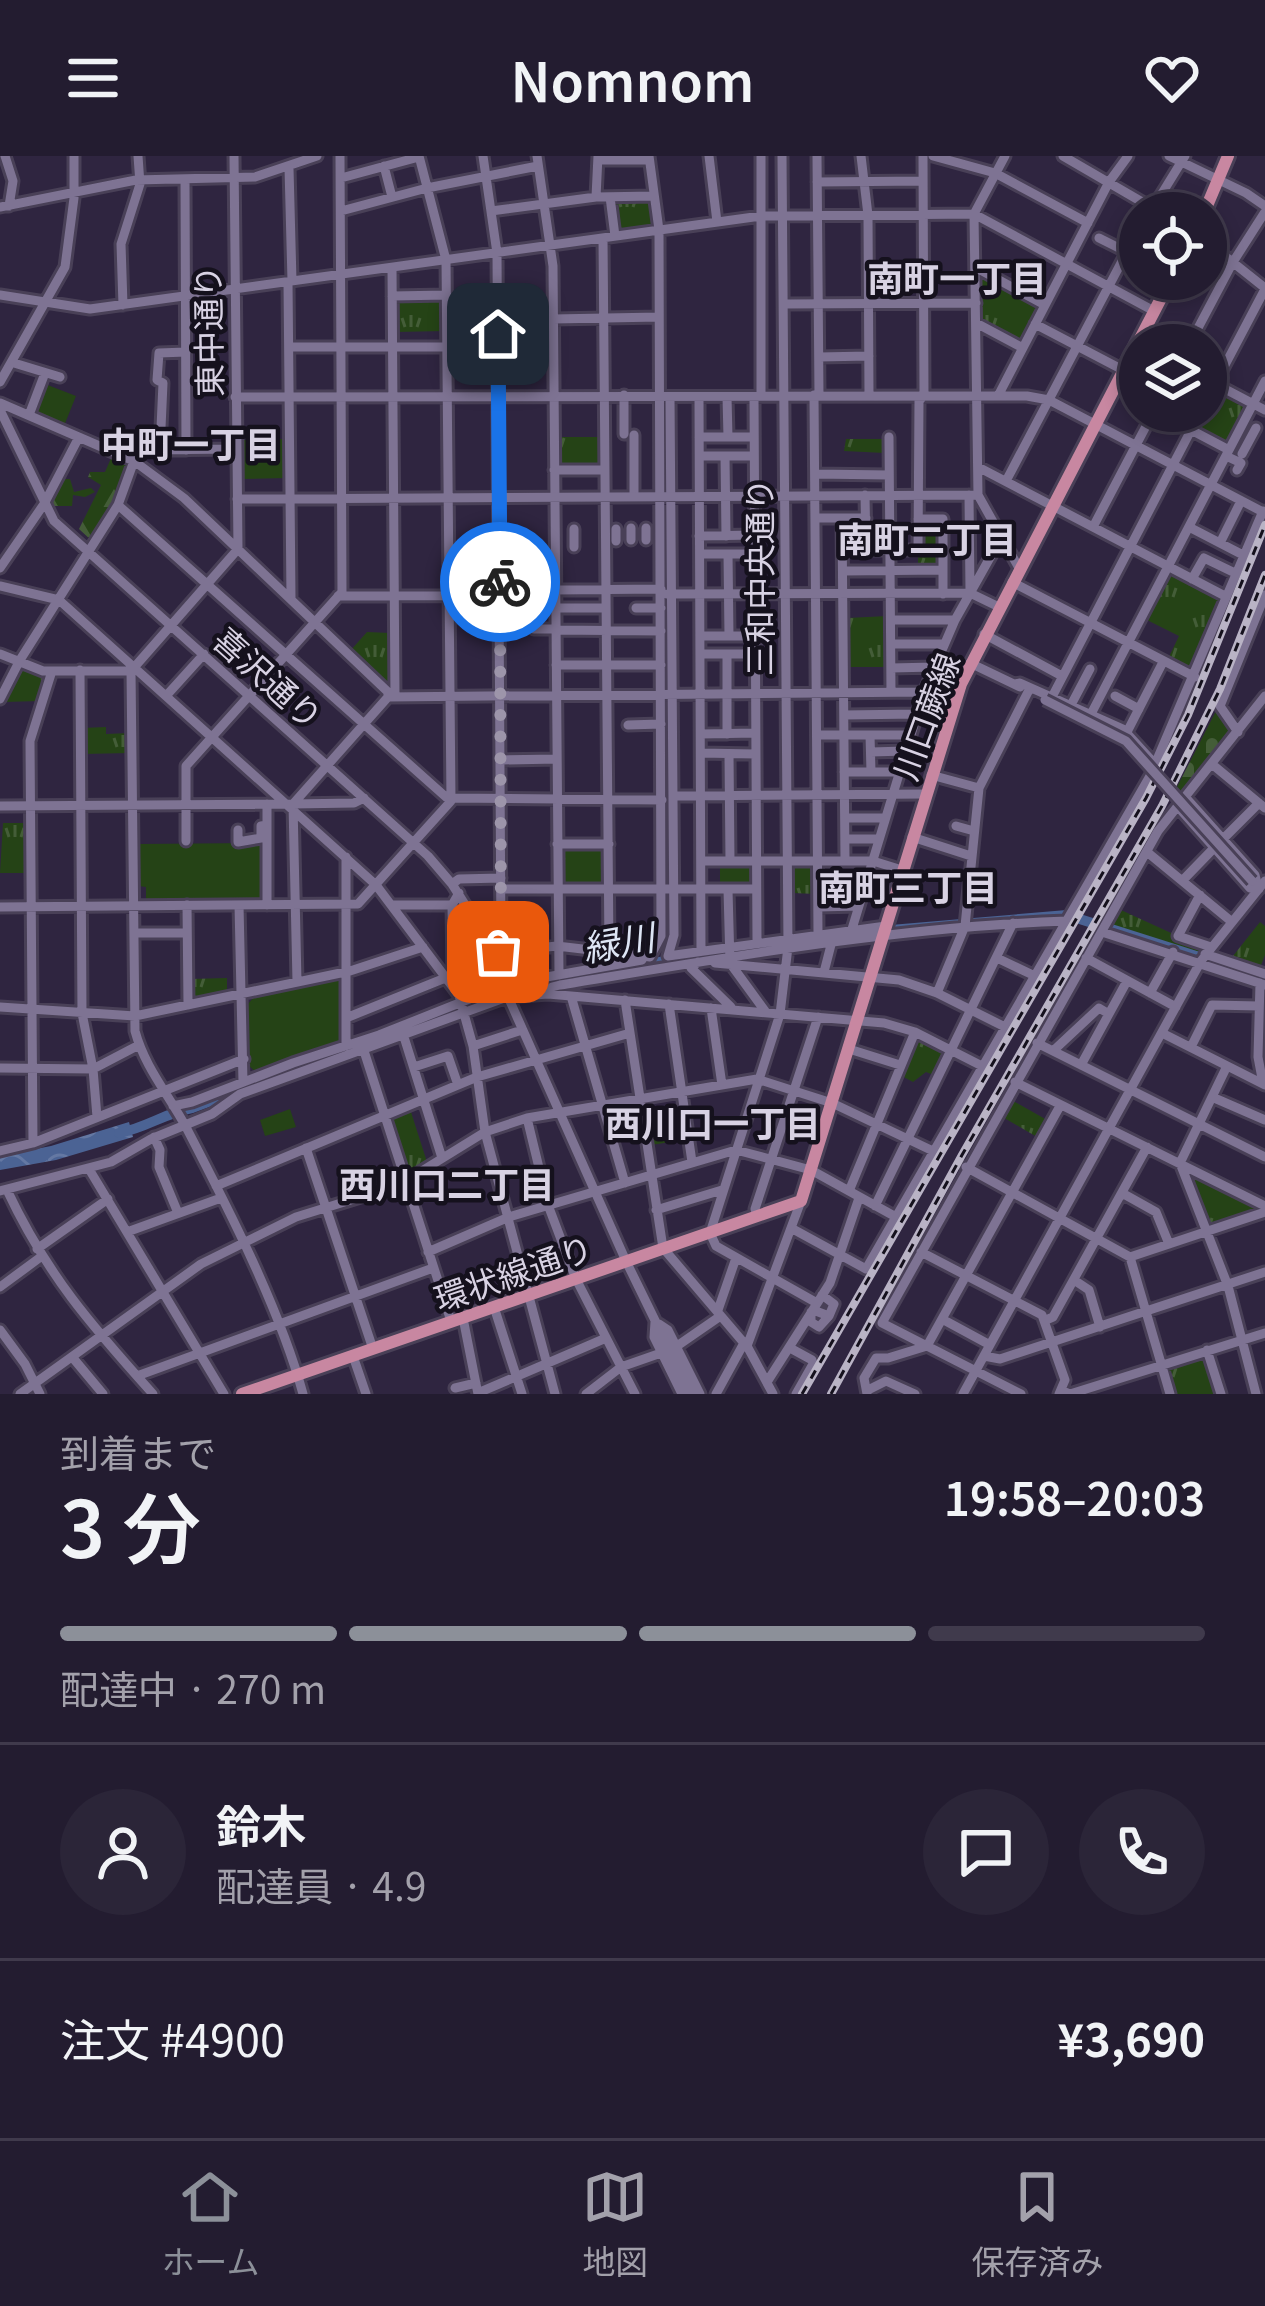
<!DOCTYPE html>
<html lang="ja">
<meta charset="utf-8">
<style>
body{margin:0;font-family:Georgia,"Noto Sans JP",serif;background:#2b2538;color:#f1f3f6;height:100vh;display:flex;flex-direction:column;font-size:45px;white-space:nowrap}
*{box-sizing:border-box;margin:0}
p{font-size:39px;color:#a3a1ab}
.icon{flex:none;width:66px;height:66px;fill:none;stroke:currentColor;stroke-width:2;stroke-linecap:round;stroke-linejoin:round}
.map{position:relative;height:1238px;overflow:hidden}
.side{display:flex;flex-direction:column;background:#231c30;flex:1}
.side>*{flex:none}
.fabs{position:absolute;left:1119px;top:36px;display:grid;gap:24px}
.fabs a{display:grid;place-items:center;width:108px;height:108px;border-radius:50%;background:#231c30;box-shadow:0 6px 18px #0003,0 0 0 3px #403a4c;font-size:60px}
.pin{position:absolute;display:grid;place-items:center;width:102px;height:102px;color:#fff;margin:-51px;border-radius:24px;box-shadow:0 6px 18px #0006}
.courier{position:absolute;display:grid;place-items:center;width:120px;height:120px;margin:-60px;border:9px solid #1a73e8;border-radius:50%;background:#fff;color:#222;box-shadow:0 3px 15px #0007}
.overview em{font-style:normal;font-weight:600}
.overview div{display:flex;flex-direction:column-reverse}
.overview{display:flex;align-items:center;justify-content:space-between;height:204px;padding:0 60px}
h1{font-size:78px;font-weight:600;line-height:90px}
.bar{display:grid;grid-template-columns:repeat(4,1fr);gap:18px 12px;align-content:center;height:144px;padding:0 60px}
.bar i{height:15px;border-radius:9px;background:#403a4c}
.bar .active{background:#8c9099}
.bar p{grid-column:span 4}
.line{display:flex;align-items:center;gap:30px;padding:0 60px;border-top:3px solid #403a4c}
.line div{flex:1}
.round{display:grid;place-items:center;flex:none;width:126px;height:126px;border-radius:63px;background:#2b2538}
header{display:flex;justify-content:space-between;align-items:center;height:156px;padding:0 60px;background:#231c30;font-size:54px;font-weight:600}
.tab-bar{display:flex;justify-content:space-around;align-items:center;height:168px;border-top:3px solid #403a4c;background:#231c30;font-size:33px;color:#a3a1ab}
.tab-bar a{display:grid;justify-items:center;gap:6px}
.tab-bar .active{color:#8c9099}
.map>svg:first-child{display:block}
.grass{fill:url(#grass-tufts)}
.forest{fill:url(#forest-firs)}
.cemetery{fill:url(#cemetery-stones)}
.pitch{fill:#254316}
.water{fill:url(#water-waves)}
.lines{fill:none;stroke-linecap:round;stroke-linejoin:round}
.river{stroke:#4b6394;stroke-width:10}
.minor-casing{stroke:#494057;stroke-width:15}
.major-casing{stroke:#494057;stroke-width:18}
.minor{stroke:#7e7393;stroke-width:9}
.major{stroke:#c887a1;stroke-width:12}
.rail-casing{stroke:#b9b3c5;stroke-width:8}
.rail{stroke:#15111d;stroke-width:3;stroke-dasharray:9;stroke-linecap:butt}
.minor-bridge-casing{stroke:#494057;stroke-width:15;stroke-linecap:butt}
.minor-bridge{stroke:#7e7393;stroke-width:9}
.done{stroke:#9d95aa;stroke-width:12;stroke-dasharray:0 21.6}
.route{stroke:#1a73e8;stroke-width:15}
.labels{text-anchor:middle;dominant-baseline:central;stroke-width:9;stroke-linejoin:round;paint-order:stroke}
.street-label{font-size:33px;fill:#d8d2e3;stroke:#15111d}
.neighbourhood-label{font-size:36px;font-weight:bold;fill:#d8d2e3;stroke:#15111d}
.water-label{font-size:36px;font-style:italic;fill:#dde5f4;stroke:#15111d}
</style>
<header><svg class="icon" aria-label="menu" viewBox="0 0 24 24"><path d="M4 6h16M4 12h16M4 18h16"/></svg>Nomnom<svg class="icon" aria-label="heart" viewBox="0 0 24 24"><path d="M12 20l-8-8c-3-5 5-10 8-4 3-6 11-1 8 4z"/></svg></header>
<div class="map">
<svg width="1265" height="1238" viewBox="0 0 1265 1238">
<defs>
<pattern id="grass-tufts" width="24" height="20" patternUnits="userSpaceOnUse" patternTransform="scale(3)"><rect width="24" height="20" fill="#254316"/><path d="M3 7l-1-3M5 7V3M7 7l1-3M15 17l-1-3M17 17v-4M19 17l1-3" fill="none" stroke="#445d38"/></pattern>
<pattern id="forest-firs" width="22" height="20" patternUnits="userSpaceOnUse" patternTransform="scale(3)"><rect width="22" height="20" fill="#254316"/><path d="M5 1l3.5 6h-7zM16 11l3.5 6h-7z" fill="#445d38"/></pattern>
<pattern id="cemetery-stones" width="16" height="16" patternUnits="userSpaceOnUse" patternTransform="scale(3)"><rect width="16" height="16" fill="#254316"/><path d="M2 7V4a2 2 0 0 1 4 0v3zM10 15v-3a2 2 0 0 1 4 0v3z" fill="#445d38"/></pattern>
<pattern id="water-waves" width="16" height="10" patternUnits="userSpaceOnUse" patternTransform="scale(3)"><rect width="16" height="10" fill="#4b6394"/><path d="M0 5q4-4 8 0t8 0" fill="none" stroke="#6478a3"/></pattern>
</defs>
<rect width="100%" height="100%" fill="#2f2540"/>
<!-- grass -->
<path class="grass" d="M614,44h38l4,25 -37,8z
M983,119l55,30 -17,39 -42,-23 -1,-43z
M442,141l3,34 -50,1v-32z
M1216,230l34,18 -22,43 -33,-18z
M559,281h39l4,29 -43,2z
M286,283v39l-46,1v-39z
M885,283v14l-41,-2 2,-12z
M918,363h25v51l-25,1z
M1169,413l54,29 -29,77 -27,-14 12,-25 -36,-18z
M888,460v51h-41v-49z
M367,476l23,1 2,55 -42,-37z
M21,509l27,8 -8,28 -37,1z
M106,571v7l24,-1v20l-48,1v-26z
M3,667h25v50h-28z
M604,689v40l-43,1v-40z
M814,707l2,31 -24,-1v-29z
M720,708h33v24h-33z
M1121,754l85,39 -6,8 -91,-29z
M1260,766l5,4v29l-6,15 -30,-9z
M227,822v17l-35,7 -2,-23z
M918,881l27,13 1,5 -10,21 -10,-4 -13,10 -13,-7z
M1008,942l39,22 -10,17 -38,-22z
M410,953l17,53 -19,11 -4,-3 -15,-51z
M680,965l3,19 -32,5 -3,-19z
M1193,1017l66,34 -1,5 -45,14 -6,-2 -19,-47z
M1203,1198l4,2 11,38h-45l-5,-29z"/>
<!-- forest -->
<path class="forest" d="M112,300l18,6 -15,39 -23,40 -13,-12 22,-44 -13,-8 2,-5h15z
M63,323h7l4,13 17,-4 4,4 -10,5 -12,-2 -1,11h-19l-2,-6z"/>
<!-- cemetery -->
<path class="cemetery" d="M1217,553l16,23 -48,63 -8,-8z"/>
<!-- pitch -->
<path class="pitch" d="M45,228l31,12 -12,30 -29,-16z
M263,687l1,59 -118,1v-16l-7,-1v-42z
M342,822l1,65 -87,29 -7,-6 -2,-61 7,-8z
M290,953l6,18 -31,9 -5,-16z"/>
<!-- water -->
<path class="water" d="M129,966l4,15 -77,23 -56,10v-14l51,-10z"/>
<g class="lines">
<!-- river -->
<path class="river" d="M879,775l188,-16 145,46
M500,835l176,-32
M119,977c27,-5 46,-20 73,-25l150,-56"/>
<defs>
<path id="minor" d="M5,0l8,25 -4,25
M234,0l4,393 -107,122 4,360c10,37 34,64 52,98 41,79 93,180 116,265
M537,0l16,110 6,709
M709,0l8,66
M761,0v240
M782,0l6,791 -8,67 -70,219 6,13 101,57
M817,0l2,239
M861,0l7,59 1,180
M933,0l62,17 93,50
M1005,0l-31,58 4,281 41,73
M1063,0l98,57
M1169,0l77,37 19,13
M598,4h51
M384,10l8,31
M289,12l3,113
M341,22l78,-21
M185,23l1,271
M817,26l106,-1
M596,41l2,-41
M610,41l5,39
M0,51l136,-27 119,-3 62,-21
M1153,52l32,-52
M341,55l86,-23 111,-22
M491,55l105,-14 58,-1
M603,82l6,714
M1099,82l28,14
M1206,85l59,47
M975,111l70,38
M392,112l3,429
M288,126l3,316
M0,139l90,14 671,-93 213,-2 180,97
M392,140l55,-1
M784,148l192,-1
M123,149l-2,-61 19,-60 -2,-28
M553,163l106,-2
M976,167l47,25
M1035,168l88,46
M1189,189l44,-83 32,-50
M289,191h158
M819,201l50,-1
M14,207l46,14
M1206,223l59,31
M0,226l65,-115 9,-69v-42
M999,238l110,-212 19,-26
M814,239l4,538
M235,241l792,-1 22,4 214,112
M670,241l4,538 -6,21 218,-30
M699,241l2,554
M727,241l1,40
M754,241l3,544
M1206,245l59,-112
M0,247l134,58 50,37 204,194v5
M0,254l54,111 374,335 24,28 19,30 155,347 65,133
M29,259l16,-42
M1191,274l38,20
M624,278v-39
M634,279v61
M699,281h55
M889,281l2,255
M160,294l3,-67 -6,-3 2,-27 27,-1
M1242,298l14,-26
M700,300h54
M725,300l1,80
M1226,300l15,7 -4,7
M978,311l247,129
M554,314h51
M815,318l74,1
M1006,325l134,-254
M865,339l1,55
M969,339l1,96
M237,343l741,-4
M118,349l329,293 215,2
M815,362h51
M842,362l3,342
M918,363h25v75
M1093,371l61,-116
M1189,371l56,29
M699,380l55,-1
M631,384v-12
M646,384v-12
M616,385v-12
M1220,387l21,-42
M574,391v-18
M843,394h75l1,-149 5,-6 -1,-239
M700,398h54
M728,398l1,82
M0,412l44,-64 35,-67
M843,415l100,-1
M1192,423l12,-21 31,15
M1012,426l183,95
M0,430l59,14 317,285 82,109
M555,434l106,-1
M667,438l303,-1 29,14
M338,440l217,-1
M556,452h50
M636,452h25
M891,464h64
M534,473h22
M556,474l105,1
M984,478l78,42
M700,480h55
M891,488h53
M0,498l43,17h88
M700,498h55
M727,498v80
M970,507l50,24
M556,509h105
M891,512l43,-1
M80,514l2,343 11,56 4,48
M1015,528l5,-1 103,46 31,34
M166,540l38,-42
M1115,540l24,13
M1052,541l149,-286
M0,543l20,-39 98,-155 20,-55 98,-1
M1071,549l19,-36
M1091,558l174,-333
M844,559l73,-1
M628,569l33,-1
M1127,576l36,-70
M1238,576l-18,-26 45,-111
M701,578l54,-1
M817,579h92
M870,579l1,37
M871,596l34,-1
M701,597l54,1
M729,598l1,107
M501,604l56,-1
M1213,609l52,43
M844,616h54
M931,619l48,13
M673,640l252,-2
M1187,643l68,76 3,12
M267,648v101
M0,650l293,-2 95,-107 536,-5 30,11
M1179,652l71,80 9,1
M845,662h40
M956,670l18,5
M238,674v12l23,-4v-12l6,-1
M912,681l59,19
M845,683h34
M1223,683l36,-36
M186,685v-75l156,-174 -2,-436
M557,688h52
M1147,696l85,70
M346,701v189
M702,705h171l29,9
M1183,724l31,-32
M818,726l48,-1
M452,728l7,-5 42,-1
M501,733h255
M728,734l2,73 35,48
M1200,739l-22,41 33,11
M187,749l1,100
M239,749l4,177
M392,749h60
M0,751l358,-3 93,-103 -5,-541 -27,-104
M818,751l40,-1
M852,773l72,-237 31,-72 46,-82
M1102,776l163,53
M134,777h53
M498,796l59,-6 93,11 11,-21 -2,-706 -10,-74
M1205,798l60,20
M997,802l38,18
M1086,802l90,49
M698,806l-7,6 40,39
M715,807l184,17 38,13 68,34
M824,816l8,-31
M453,820l-1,-71 7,-12
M297,826l-4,-178 61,-1 10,-5
M1260,827l-2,74 5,27
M458,836l15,54 12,86 70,262
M937,837l28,-67 14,-138 49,-96
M1150,837l23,-41
M548,838l4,-7 8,-2c169,-28 336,-58 507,-64
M571,840l54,187
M625,844l38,248 81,95
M669,848l23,158
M0,851l135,9 215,-45 73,-24
M711,852l11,77
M346,862l139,-56 16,-17 -4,-692 -14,-97
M1162,877l103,52
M404,881l38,121
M1037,887l228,114
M473,890l49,-16
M1191,891l21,-42 47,1
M849,893l51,16
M364,895l87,270
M1053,895l46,-43 10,6
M1081,909l46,-84
M1227,910l-47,97 48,123 28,108
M414,911l34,-11 10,29
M0,912l93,1 46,-24
M1015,926l250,124
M1212,941l53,23
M173,950l19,-4 101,-39 86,-28 128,-51 135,-24
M527,962l21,87 28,74 59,115
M154,981l6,13 -1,17 19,46
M33,987l-3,-402 22,-70
M306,992l67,201
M0,995l33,-8 211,-84
M966,1011l164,90 40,137
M89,1013l135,225
M216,1030l261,-109 153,-44
M7,1034c40,85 84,135 146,204
M0,1035l111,-29 40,-23 61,-25 28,-20 267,-97 41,-3 336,29 31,9 67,34
M849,1035l66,-159
M1122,1037l34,19 13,32
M875,1050l138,-283
M656,1054l66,-20
M757,1061l-2,-8 63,-192
M791,1072l75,41 284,-493 113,-265
M127,1076l94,-34
M37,1093l71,-50
M428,1096l81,-35 227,-67 75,20 85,47
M921,1096l121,63 23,65 -6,14
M1130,1101l135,-45
M1074,1124l15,10 11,37
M0,1131l42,-31
M494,1151l28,87
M813,1154l16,6 5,-12 -12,-9
M811,1156v10l8,5 10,-11
M463,1162l15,76
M942,1163l48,26
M1046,1164l7,-3 94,-170
M655,1166l-1,15 28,57
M659,1168l9,6 32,64
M0,1174l25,34 15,30
M677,1190l42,-29 -1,-7 18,-52
M747,1190l26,48
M927,1190l133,-240
M790,1192l22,12 1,4 -17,30
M1207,1194l14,44
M353,1200l13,38
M984,1200l16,3 265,-87
M73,1202l30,36
M888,1202l39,-12
M137,1220l296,-108
M767,1226l63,-99 29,-85
M455,1232l21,-5
M868,1234l18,-9 29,13
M1061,1234l9,4 195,-61
M478,1237l128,-55
M20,1238l181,-130 95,-47 103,-32 86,-53 42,-14 230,-39 75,24 101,48
M586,1238l35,-27 40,-14
M716,1238l28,-51 3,3 54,-145
M867,1238l-3,-16 12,-20h12
M963,1238l238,-433 64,-80
M1021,1238l-139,-71 276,-492 107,-135"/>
<path id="major" d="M1204,57l24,-57
M242,1238l559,-193 160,-517 210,-405"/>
</defs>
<!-- minor casing -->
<use href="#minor" class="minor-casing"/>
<!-- major casing -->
<use href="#major" class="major-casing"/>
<!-- minor -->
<use href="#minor" class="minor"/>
<!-- major -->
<use href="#major" class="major"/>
<defs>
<path id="rail" d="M802,1238l344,-596 42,-83 77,-190
M831,1238l131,-239 200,-349 58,-117 45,-114"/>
</defs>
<!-- rail casing -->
<use href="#rail" class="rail-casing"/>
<!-- rail -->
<use href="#rail" class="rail"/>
<defs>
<path id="minor-bridge" d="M1045,544l81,41 126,140"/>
</defs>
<!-- minor-bridge casing -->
<use href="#minor-bridge" class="minor-bridge-casing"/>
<!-- minor-bridge -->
<use href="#minor-bridge" class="minor-bridge"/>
</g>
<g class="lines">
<!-- done -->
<path class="done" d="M498,796l3,-7 -1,-363"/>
<!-- route -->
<path class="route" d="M498,178l2,248"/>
</g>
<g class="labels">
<!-- street labels -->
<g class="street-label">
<text transform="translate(207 175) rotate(-91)">東中通り</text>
<text transform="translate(758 421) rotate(-90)">三和中央通り</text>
<text transform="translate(269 521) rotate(42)">喜沢通り</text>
<text transform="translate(925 560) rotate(-70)">川口蕨線</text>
<text transform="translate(513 1116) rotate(-19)">環状線通り</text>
</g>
<!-- neighbourhood labels -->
<g class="neighbourhood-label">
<text x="957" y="120">南町一丁目</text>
<text x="191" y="286">中町一丁目</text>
<text x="927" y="381">南町二丁目</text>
<text x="908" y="729">南町三丁目</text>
<text x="713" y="965">西川口一丁目</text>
<text x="447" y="1026">西川口二丁目</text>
</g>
<!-- water labels -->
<g class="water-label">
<text transform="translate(618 784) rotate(-10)">緑川</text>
</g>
</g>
</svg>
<div class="fabs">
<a><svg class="icon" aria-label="locate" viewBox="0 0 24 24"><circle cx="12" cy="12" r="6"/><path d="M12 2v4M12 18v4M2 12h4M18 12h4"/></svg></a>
<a><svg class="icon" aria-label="layers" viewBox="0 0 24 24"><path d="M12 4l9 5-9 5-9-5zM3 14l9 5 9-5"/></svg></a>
</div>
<div class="pin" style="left:498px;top:796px;background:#ea580c"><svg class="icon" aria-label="bag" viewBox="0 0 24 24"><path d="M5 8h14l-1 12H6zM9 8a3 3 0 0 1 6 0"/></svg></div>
<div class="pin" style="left:498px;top:178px;background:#1f2937"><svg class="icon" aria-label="home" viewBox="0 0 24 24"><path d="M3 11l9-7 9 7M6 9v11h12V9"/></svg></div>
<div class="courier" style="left:500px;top:426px"><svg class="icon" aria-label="bike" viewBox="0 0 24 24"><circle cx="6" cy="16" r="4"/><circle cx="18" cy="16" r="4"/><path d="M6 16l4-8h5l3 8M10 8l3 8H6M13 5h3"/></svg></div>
</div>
<section class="side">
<div class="overview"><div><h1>3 分</h1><p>到着まで</p></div><em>19:58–20:03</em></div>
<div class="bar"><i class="active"></i><i class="active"></i><i class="active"></i><i></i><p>配達中 · 270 m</p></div>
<div class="line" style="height:216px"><a class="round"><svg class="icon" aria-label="person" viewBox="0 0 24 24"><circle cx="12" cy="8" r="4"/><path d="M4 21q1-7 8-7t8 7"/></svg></a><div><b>鈴木</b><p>配達員 · 4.9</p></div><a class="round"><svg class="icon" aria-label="chat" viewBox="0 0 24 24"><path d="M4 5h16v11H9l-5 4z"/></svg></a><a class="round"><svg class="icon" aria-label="phone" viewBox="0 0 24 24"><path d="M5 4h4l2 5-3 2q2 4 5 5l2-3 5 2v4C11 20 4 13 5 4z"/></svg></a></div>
<div class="line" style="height:156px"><div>注文 #4900</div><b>¥3,690</b></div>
</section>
<nav class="tab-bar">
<a class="active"><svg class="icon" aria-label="home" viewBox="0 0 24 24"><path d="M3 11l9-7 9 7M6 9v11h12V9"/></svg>ホーム</a>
<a><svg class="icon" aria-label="map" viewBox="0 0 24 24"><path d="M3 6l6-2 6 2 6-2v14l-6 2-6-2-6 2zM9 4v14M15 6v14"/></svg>地図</a>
<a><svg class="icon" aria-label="saved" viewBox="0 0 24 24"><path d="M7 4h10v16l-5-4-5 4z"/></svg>保存済み</a>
</nav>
